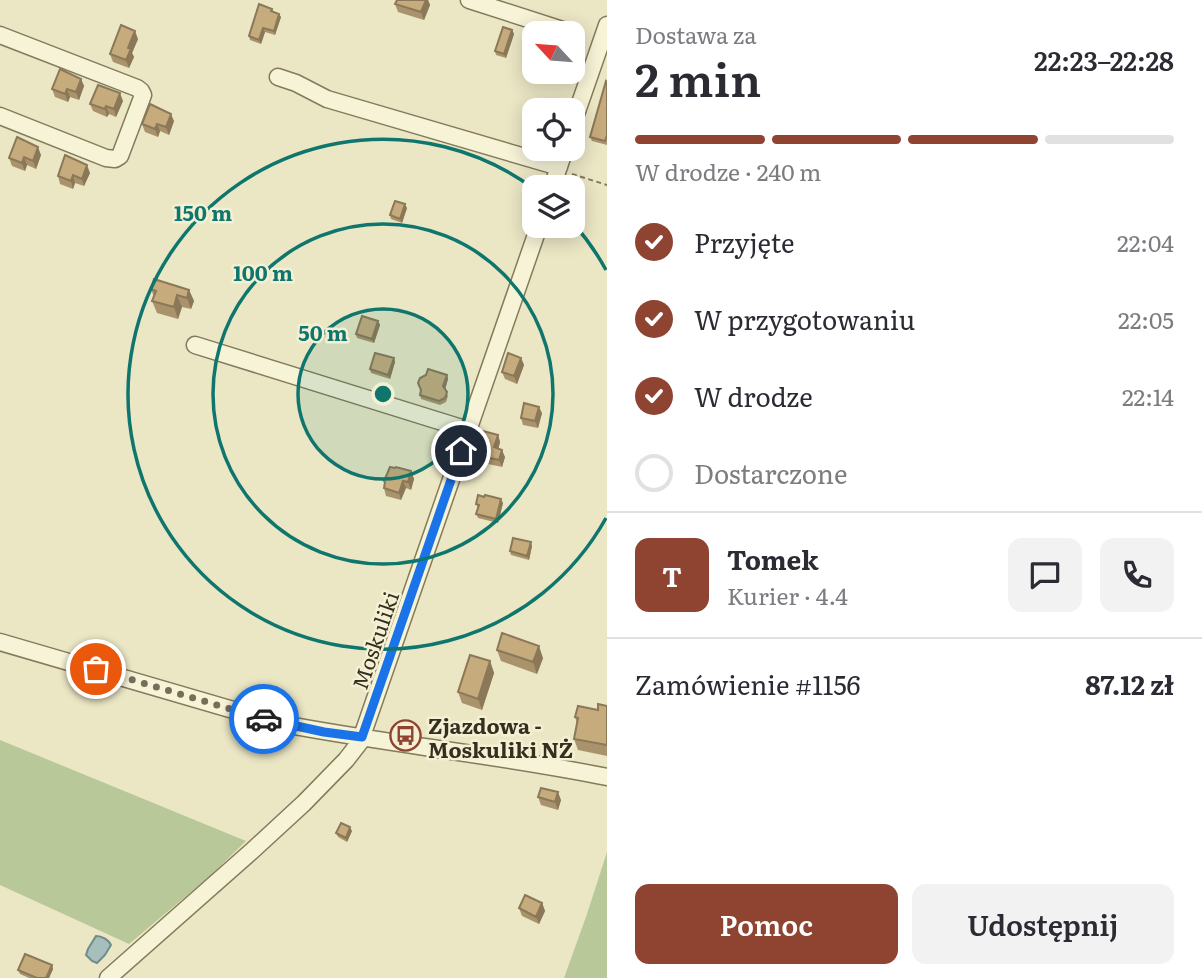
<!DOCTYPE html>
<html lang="pl">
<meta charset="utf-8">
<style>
body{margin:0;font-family:Literata,serif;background:#f2f2f3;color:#2b2b33;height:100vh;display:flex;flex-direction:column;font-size:26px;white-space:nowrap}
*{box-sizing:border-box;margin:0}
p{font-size:23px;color:#7c7c81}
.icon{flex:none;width:38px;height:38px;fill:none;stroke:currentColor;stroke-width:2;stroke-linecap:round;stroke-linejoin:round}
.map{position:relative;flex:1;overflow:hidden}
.panel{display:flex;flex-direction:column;background:#fff;width:595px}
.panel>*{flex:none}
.needle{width:46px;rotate:296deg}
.tools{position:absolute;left:522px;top:21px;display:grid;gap:14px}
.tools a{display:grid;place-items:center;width:63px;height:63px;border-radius:14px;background:#fff;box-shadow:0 4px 18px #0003;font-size:35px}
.pin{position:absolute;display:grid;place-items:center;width:60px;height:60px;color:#fff;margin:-30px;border:4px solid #fff;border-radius:50%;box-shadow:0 2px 7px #0007}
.courier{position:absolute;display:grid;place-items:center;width:70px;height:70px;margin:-35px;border:5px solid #1a73e8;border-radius:50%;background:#fff;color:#222;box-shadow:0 2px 9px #0007}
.head em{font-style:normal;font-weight:600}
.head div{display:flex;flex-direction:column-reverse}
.head{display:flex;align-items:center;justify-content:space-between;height:119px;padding:0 28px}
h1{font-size:46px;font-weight:600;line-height:52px}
.bar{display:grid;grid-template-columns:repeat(4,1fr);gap:10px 7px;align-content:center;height:84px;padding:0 28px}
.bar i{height:9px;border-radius:5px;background:#e1e1e2}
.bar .current{background:#8f4331}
.bar p{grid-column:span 4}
.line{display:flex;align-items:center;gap:18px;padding:0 28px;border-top:2px solid #e1e1e2}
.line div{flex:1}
.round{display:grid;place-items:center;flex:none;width:74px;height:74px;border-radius:14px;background:#f2f2f3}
ol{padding:0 28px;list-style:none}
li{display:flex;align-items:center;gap:21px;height:77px}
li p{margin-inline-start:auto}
li .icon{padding:7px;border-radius:50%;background:#8f4331;color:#fff;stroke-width:4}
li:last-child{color:#7c7c81}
li i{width:38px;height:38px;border:4px solid #e1e1e2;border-radius:50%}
.primary-button{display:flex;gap:14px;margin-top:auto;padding:14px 28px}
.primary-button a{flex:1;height:80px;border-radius:14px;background:#8f4331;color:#fff;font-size:28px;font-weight:600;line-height:80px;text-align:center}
.primary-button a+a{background:#f2f2f3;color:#2b2b33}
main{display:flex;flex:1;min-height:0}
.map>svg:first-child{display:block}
.green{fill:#b9c899}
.water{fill:#a6bebc;stroke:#6e8c8b;stroke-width:2}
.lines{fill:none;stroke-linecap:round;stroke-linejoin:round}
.minor-casing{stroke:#847a5c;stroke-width:19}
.path{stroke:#847a5c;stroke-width:2;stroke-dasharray:5 3.5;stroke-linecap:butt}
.minor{stroke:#f6f3d7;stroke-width:16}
.wall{fill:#aa936c}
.shaded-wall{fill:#8b7858}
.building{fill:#c6ab7d;stroke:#8b7858;stroke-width:2}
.done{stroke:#756f59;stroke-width:7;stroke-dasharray:0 12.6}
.route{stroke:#1a73e8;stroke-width:9}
.ring{fill:none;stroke:#0f766e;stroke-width:3.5}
.labels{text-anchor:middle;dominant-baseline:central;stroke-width:5;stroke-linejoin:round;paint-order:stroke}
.street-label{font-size:21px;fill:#362f1f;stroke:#f3f0d4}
.poi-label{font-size:21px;font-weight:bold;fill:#362f1f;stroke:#f3f0d4;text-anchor:start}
.centre{fill:#0f766e;stroke:#f3f0d4;stroke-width:3.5}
.ring-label{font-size:21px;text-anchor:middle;font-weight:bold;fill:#0f766e;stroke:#f3f0d4;stroke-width:5;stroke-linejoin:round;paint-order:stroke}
</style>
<main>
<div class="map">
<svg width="607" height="978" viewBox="0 0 607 978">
<rect width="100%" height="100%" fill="#ebe7c5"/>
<!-- green -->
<path class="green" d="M0,740l246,101 -36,35 -81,68 -129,-59z
M607,852v126h-43l23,-64z"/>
<!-- water -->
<path class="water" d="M96,936c6,0 13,4 15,9l-6,10 -8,8 -5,-2 -6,-6 2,-6z"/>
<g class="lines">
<defs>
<path id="minor" d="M469,0l103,33
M0,35l137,53 4,3 2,4 -23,61 -5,3 -9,-1 -106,-42
M278,77l18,6 31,16 232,68
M572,126l35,-101
M552,187l13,-38
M195,345l273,85
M0,642l278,81c109,21 220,32 329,54
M108,978l145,-128 51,-47 42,-43 14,-18 179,-516"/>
</defs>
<!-- minor casing -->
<use href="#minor" class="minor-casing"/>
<!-- path -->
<path class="path" d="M572,174l35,11"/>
<!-- minor -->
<use href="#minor" class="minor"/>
</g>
<!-- wall -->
<path class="wall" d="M397,0h31l2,5 -6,15 -26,-8 -3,-8z
M272,9l1,2 8,6 -6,18 -10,-3 -4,12 -11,-4 -1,-4z
M512,30l2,4 -8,24 -10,-3 -1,-4z
M138,39l-6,14 2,4 -5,11 -16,-6 -3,-8z
M81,79l3,7 -5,14 -9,-3 -2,5 -13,-5 -3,-8z
M606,81l1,64 -15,-4 -2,-4z
M123,101l-7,16 -7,-3 -2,3 -14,-6 -3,-7z
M174,121l-5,14 -9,-4 -2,6 -13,-5 -3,-8z
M41,155l-5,14 -9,-4 -2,6 -13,-5 -3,-8z
M90,173l-6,13 -9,-3 -2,6 -13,-5 -2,-8z
M407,208l-5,15 -11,-4 -1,-4z
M151,289l38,1 5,11 -3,8 -9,-2 -4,12 -21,-6 -5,-12 2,-4z
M378,321l2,4 -6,18 -17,-5 -1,-4z
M394,358l1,4 -5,17 -19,-6 -1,-4z
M521,358l3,7 -7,19 -12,-5 -3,-7z
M447,375l1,4 -3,10 3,7 -2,6 -6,3 -19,-6 -1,-4 1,-5 -3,-7z
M542,413l-4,15 -15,-3 -2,-7z
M498,435l2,7 -2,7 7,8 -3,10 -23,-5 -2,-7z
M411,471l3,8 -3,11 -5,-2 -5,12 -15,-4 -2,-8 1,-4 -1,-3z
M484,497l19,6 -5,20 -20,-5 -2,-4 2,-6 -2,-4z
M532,546l-3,14 -18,-5 -1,-4z
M497,650l46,8 -6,16 -36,-13z
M490,661l4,12 -12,37 -20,-7 -4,-11z
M607,706v50l-29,-6 -4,-11 3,-16 -2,-6z
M538,797l23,3 -3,10 -17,-5z
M352,831l-5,11 -9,-5 -2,-4z
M542,903l3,8 -6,13 -17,-8 -3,-8z
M52,965l1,4 -4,9h-20l-9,-4 -2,-4z"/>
<!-- shaded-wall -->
<path class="shaded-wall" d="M426,0h2l2,5 -6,15 -3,-8z
M279,14l2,3 -6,18 -1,-4z
M263,28l2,4 -4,12 -2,-4z
M512,30l2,4 -8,24 -2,-4z
M135,31l3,8 -6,14 2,4 -5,11 -3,-8 2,-12z
M81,79l3,7 -5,14 -3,-8z
M67,89l3,8 -2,5 -3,-8z
M120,93l3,8 -7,16 -2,-8z
M106,106l3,8 -2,3 -2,-8z
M171,114l3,7 -5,14 -3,-8z
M157,124l3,7 -2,6 -3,-8z
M38,147l3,8 -5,14 -3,-8z
M24,157l3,8 -2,6 -3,-8z
M87,165l3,8 -6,13 -2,-7z
M73,175l2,8 -2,6 -2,-8z
M405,204l2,4 -5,15 -2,-4z
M189,290l5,11 -3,8 -4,-11z
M177,295l5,12 -4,12 -4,-12z
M378,321l2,4 -6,18 -2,-4z
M394,358l1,4 -5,17 -2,-4z
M521,358l3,7 -7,19 -3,-8z
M447,375l1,4 -3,11 -2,-4z
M539,407l3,6 -4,15 -3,-7z
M498,435l2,7 -3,13 -3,-8z
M502,450l3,7 -3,10 -3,-7z
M411,471l3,8 -3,11 -3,-8z
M403,481l3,7 -5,12 -2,-7z
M501,499l2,4 -5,20 -2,-4z
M531,542l1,4 -3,14 -2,-4z
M539,646l4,12 -6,16 -4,-12z
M490,661l4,12 -12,37 -4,-11z
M558,792l3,8 -3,10 -3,-8z
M350,827l2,4 -5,11 -1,-4z
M542,903l3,8 -6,13 -3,-7z
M52,965l1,4 -4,9h-3z"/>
<!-- building -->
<path class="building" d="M397,0h29l-5,12 -26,-8z
M259,4l13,5 -1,2 8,3 -5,17 -11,-3 -4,12 -10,-4z
M121,25l14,6 -7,17 3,1 -5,11 -16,-6z
M503,27l9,3 -8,24 -9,-3z
M60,69l21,10 -5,13 -9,-3 -2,5 -13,-5z
M606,81l1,1v53l-2,6 -15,-4z
M98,85l22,8 -6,16 -8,-3 -1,3 -15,-5z
M150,104l21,10 -5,13 -9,-3 -2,5 -13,-5z
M17,137l21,10 -5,14 -9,-4 -2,6 -13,-5z
M65,155l22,10 -5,14 -9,-4 -2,6 -13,-5z
M395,201l10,3 -5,15 -10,-4z
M154,279l35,11 -2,8 -10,-3 -3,12 -22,-6 4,-10 -5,-2z
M362,316l16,5 -6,18 -16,-5z
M375,353l19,5 -6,17 -18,-6z
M508,353l13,5 -7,18 -12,-4z
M428,369l19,6 -4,11 4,6 -2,6 -6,3 -19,-6 1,-5 -3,-7 2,-5 6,-3z
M524,403l15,4 -4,14 -14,-3z
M483,431l15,4 -4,12 8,3 -3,10 -22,-5z
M390,467l5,1 1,-1 15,4 -3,11 -5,-1 -4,12 -15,-5 1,-6 -1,-1z
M478,495l6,2 1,-2 16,4 -5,20 -20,-5 3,-9 -3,-1z
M513,538l18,4 -4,14 -17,-5z
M502,633l37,13 -6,16 -36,-12z
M470,655l20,6 -12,38 -20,-7z
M598,704l9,2v39l-33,-6 4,-21 -3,-1 3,-11 20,4z
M541,788l17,4 -3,10 -17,-5z
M341,823l9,4 -4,11 -10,-5z
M525,895l17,8 -6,14 -17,-9z
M25,954l27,11 -6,13h-9l-19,-8z"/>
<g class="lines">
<!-- done -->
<path class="done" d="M96,669l168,50"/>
<!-- route -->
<path class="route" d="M264,719l60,13 38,5 99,-286"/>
</g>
<!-- distance rings -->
<circle cx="383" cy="394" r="85" fill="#0f766e" fill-opacity=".12"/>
<g class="ring">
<circle cx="383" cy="394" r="85"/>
<circle cx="383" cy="394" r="170"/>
<path d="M606 518A255 255 0 1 1 533 188M573 223A255 255 0 0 1 606 270"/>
</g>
<!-- icons -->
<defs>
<symbol id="bus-ring" viewBox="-11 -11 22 22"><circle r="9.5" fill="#f3f0d4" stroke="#8f4331" stroke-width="1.5"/><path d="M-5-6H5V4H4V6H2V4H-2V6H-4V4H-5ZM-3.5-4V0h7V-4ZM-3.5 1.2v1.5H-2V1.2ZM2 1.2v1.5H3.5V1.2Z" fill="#8f4331"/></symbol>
</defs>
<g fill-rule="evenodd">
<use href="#bus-ring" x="388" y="718" width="35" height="35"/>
</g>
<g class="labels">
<!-- street labels -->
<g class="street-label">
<text transform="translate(374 640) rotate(-71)">Moskuliki</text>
</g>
<!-- poi labels -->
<g class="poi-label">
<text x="428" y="724">Zjazdowa -<tspan x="428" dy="24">Moskuliki NŻ</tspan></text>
</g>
</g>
<circle cx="383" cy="394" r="10" class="centre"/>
<g class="ring-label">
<text x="203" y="221">150 m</text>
<text x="263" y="281">100 m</text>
<text x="323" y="341">50 m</text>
</g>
</svg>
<div class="tools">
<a><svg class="needle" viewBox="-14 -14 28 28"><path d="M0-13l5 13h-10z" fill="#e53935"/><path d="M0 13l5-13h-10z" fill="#7c7c81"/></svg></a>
<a><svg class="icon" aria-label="locate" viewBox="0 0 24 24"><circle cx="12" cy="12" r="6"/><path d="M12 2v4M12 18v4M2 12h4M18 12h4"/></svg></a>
<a><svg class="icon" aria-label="layers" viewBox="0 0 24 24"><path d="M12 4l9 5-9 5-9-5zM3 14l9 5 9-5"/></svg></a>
</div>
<div class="pin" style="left:96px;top:669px;background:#ea580c"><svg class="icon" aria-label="bag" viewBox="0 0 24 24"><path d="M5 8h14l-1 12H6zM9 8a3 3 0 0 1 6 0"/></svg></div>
<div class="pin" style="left:461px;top:451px;background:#1f2937"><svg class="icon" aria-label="home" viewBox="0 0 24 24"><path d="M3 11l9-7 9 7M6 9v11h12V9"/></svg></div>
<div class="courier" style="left:264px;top:719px"><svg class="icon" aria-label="car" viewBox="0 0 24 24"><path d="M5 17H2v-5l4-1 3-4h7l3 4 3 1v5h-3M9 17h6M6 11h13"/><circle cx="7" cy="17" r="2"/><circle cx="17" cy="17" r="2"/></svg></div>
</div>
<section class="panel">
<div class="head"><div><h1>2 min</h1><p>Dostawa za</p></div><em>22:23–22:28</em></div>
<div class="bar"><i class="current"></i><i class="current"></i><i class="current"></i><i></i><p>W drodze · 240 m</p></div>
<ol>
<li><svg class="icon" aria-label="check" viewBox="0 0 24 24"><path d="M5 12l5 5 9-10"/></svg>Przyjęte<p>22:04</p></li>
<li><svg class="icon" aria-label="check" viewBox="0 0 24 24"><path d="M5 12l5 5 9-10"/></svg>W przygotowaniu<p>22:05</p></li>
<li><svg class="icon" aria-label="check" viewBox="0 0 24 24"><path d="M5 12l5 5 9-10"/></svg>W drodze<p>22:14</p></li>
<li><i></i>Dostarczone</li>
</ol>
<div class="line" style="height:126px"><b class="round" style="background:#8f4331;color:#fff">T</b><div><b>Tomek</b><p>Kurier · 4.4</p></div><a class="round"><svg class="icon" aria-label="chat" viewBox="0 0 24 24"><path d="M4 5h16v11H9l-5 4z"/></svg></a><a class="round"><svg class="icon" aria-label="phone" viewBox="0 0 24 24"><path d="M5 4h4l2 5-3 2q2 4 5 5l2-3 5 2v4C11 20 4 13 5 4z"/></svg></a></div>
<div class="line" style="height:91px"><div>Zamówienie #1156</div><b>87.12 zł</b></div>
<div class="primary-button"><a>Pomoc</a><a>Udostępnij</a></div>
</section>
</main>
